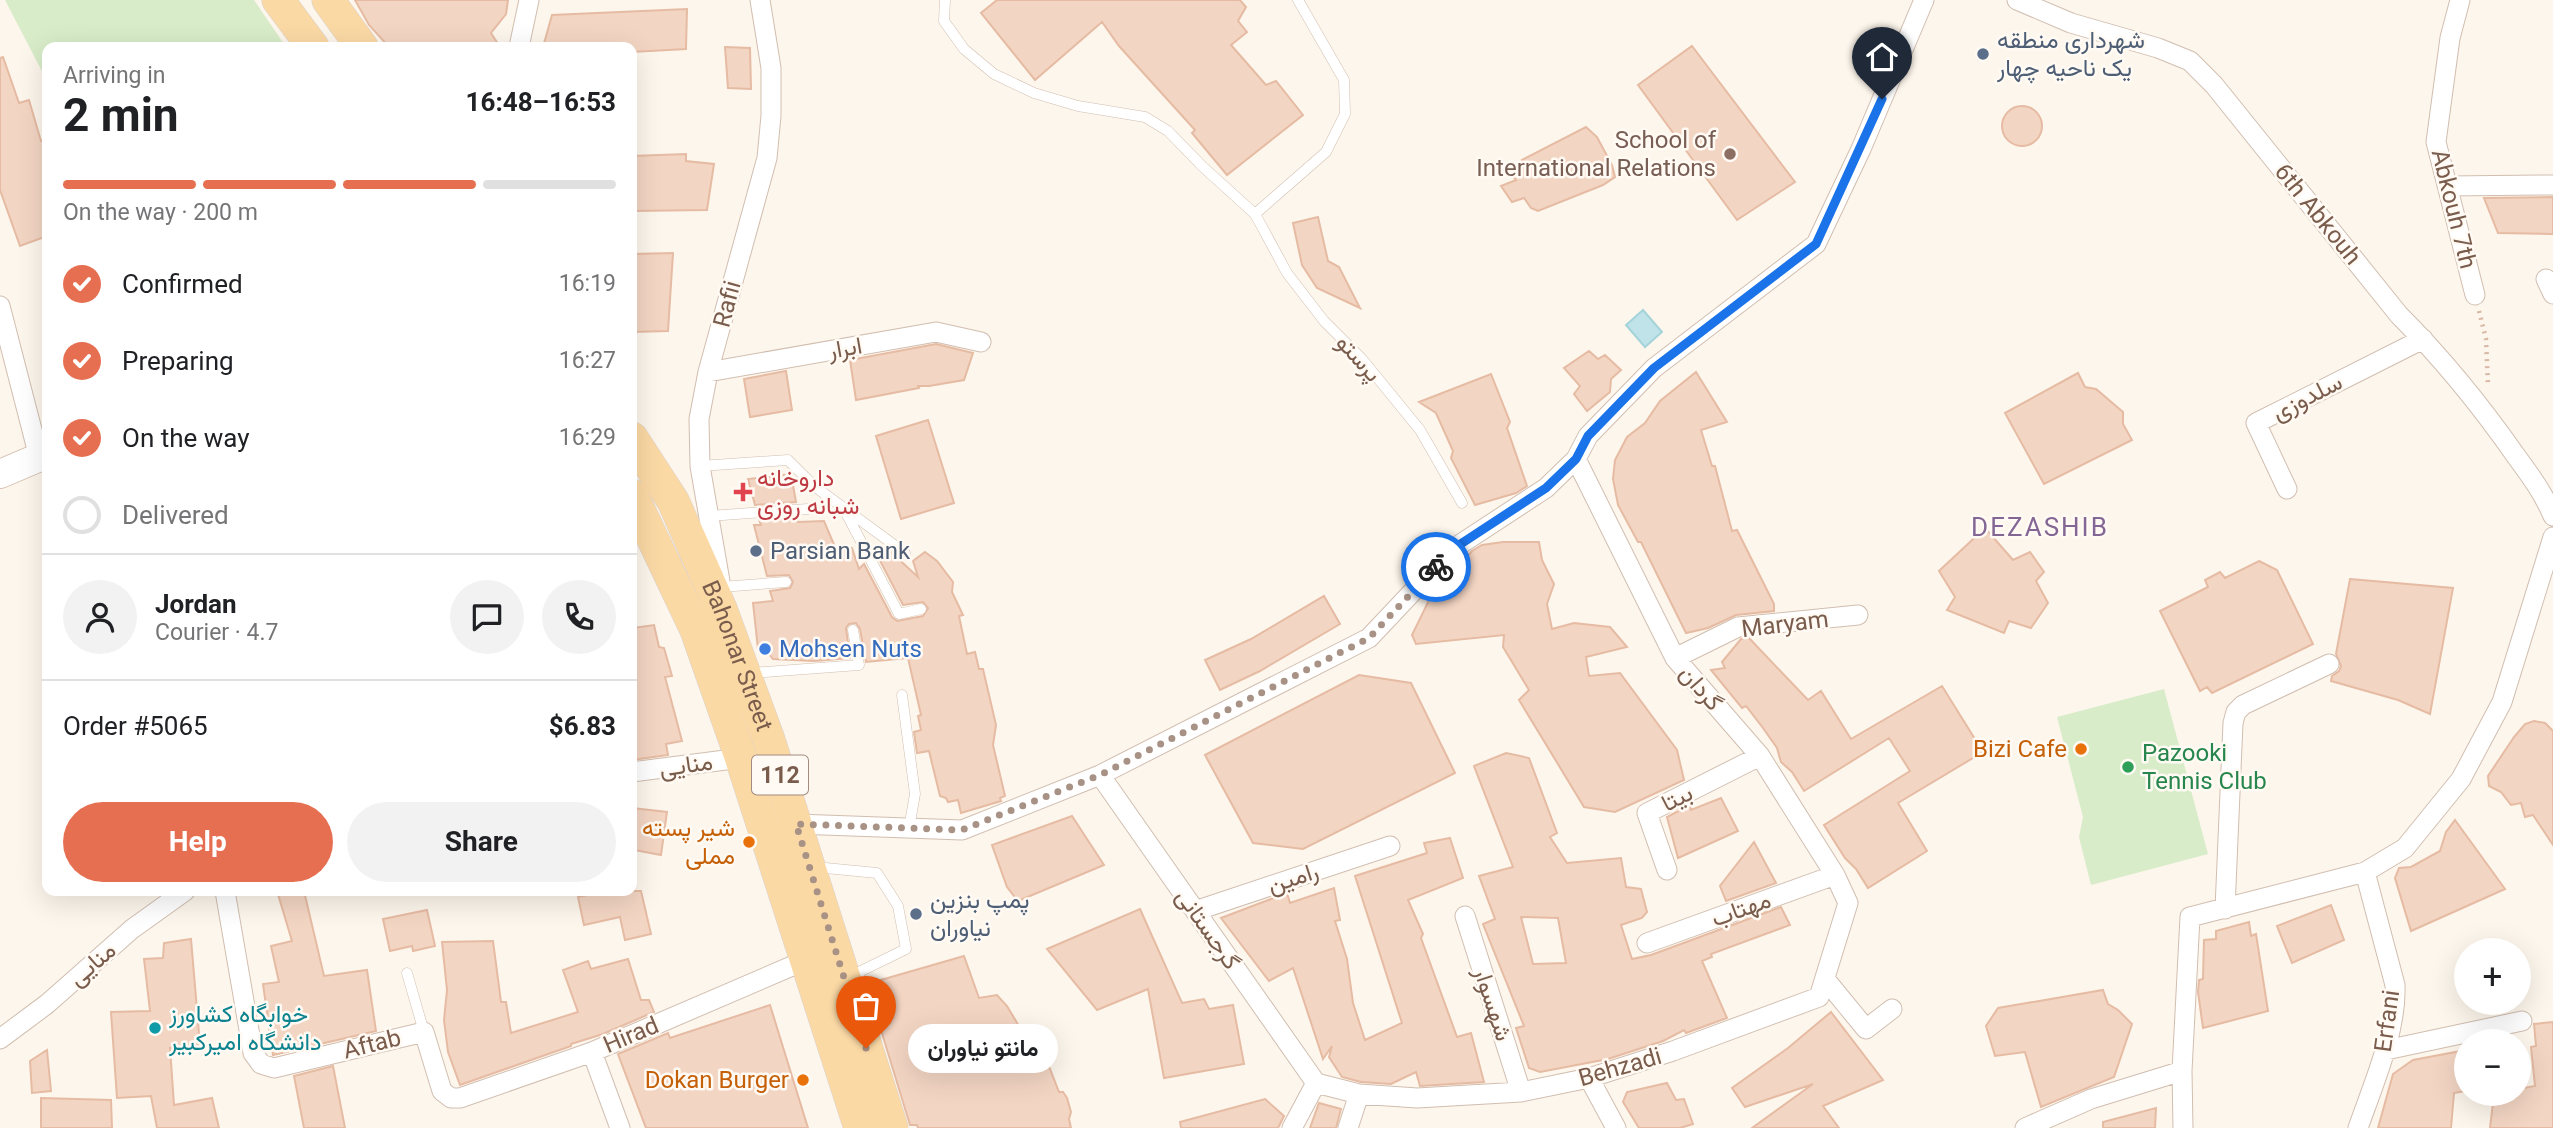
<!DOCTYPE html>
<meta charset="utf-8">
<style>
body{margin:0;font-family:Roboto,Vazirmatn,sans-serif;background:#f2f2f2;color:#202124;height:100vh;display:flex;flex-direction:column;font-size:26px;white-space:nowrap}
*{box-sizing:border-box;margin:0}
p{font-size:23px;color:#757577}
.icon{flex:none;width:38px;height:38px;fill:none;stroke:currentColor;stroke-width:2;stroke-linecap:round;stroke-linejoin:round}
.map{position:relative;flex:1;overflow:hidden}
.drawer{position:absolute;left:42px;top:42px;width:595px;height:854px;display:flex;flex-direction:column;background:#fff;border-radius:14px;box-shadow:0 7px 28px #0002}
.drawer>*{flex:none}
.controls{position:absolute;left:2454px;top:938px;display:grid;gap:14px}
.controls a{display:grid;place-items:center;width:77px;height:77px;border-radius:50%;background:#fff;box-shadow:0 7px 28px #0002;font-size:35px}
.pin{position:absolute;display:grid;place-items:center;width:60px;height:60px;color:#fff;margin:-72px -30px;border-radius:50% 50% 50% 0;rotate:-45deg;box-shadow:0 0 7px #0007}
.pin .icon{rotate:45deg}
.courier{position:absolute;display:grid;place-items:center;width:70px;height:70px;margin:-35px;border:5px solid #1a73e8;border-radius:50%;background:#fff;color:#222;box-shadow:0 2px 9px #0007}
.bubble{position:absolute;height:49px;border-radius:24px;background:#fff;box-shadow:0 7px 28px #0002;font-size:23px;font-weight:700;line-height:49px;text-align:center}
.overview em{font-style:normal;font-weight:700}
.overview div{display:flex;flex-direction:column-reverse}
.overview{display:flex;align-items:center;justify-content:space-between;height:119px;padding:0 21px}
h1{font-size:46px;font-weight:700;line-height:52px}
.bar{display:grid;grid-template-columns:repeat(4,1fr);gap:10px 7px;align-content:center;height:84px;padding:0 21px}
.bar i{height:9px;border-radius:5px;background:#e0e0e0}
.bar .current{background:#e76f51}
.bar p{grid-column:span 4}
.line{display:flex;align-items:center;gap:18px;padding:0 21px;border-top:2px solid #e0e0e0}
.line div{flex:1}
.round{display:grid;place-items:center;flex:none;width:74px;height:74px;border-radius:37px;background:#f2f2f2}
ol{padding:0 21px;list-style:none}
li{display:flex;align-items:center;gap:21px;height:77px}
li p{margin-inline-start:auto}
li .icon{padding:7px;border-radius:50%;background:#e76f51;color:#fff;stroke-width:4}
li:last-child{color:#757577}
li i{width:38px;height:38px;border:4px solid #e0e0e0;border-radius:50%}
.primary-button{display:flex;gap:14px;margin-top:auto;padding:14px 21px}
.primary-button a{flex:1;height:80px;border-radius:42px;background:#e76f51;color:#fff;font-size:28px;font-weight:700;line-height:80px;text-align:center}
.primary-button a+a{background:#f2f2f2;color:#202124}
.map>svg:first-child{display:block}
.green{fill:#d8ecc9}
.water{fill:#bfe3e8;stroke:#a5d3da;stroke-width:2}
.building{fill:#f3d5c3;stroke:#e6bba3;stroke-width:2;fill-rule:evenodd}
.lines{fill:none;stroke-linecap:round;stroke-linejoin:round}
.lane-casing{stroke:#d1beb0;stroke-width:11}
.street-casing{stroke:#d1beb0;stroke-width:21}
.secondary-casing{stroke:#d6c0b0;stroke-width:30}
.primary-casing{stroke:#dad1cd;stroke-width:33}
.path{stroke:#d9b8a5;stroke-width:4.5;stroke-dasharray:2 5;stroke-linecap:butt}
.lane{stroke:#fff;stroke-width:10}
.street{stroke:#fff;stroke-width:19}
.secondary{stroke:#fff;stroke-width:28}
.primary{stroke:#fbd9a5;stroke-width:32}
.done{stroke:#a89285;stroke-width:7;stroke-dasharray:0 12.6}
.route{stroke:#1a73e8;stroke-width:9}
.service-dot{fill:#5c6f8a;stroke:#fffaf3;stroke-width:2.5}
.education-dot{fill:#8d6e63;stroke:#fffaf3;stroke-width:2.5}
.health-dot{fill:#e0444e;stroke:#fffaf3;stroke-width:2.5}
.shop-dot{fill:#3f7fe0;stroke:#fffaf3;stroke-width:2.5}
.food-dot{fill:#e8710a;stroke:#fffaf3;stroke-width:2.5}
.leisure-dot{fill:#2e9e5b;stroke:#fffaf3;stroke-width:2.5}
.culture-dot{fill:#0f9aa8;stroke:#fffaf3;stroke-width:2.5}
.labels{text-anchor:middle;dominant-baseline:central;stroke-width:5;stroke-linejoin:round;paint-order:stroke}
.shield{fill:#fffaf3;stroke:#a28b7f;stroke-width:2}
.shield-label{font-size:23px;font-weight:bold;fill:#7a5c4d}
.service-label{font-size:24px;fill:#4e5e75;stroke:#fffaf3;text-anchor:start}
.education-label{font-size:24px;fill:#785e54;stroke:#fffaf3;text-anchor:end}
.street-label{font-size:24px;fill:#7a5c4d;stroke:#fffaf3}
.health-label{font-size:24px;fill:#be3a42;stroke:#fffaf3;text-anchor:start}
.shop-label{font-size:24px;fill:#366cbe;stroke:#fffaf3;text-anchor:start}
.food-label{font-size:24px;fill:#c56008;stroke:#fffaf3;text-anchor:end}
.leisure-label{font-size:24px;fill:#27864d;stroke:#fffaf3;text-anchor:start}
.culture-label{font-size:24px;fill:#0d838f;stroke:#fffaf3;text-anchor:start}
.neighbourhood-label{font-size:26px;letter-spacing:2px;fill:#846695;stroke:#fffaf3}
</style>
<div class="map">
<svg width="2553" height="1128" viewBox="0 0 2553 1128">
<rect width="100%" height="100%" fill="#fdf6ec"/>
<!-- green -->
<path class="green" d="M5,0h249l32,47h-239v34z
M2164,689l44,165 -117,31 -12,-48 4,-20 -26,-100z"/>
<!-- water -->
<path class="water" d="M1643,310l19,22 -17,15 -19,-22z"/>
<!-- building -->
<path class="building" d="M355,0h153l-2,14 -15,19 9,14h-111l-20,-22z
M997,0h243l6,7 -8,14 9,11 -16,13 35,40 10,-4 27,34 -76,60 -35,-42 3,-3 -76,-84 -17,-24 -67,58 -54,-67z
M687,9l-1,40 -54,3v-5h-89l9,-32z
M1692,46l103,136 -58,38 -99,-135z
M725,47l25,1 1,41 -23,-1z
M3,57l16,46 10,-3 12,41 6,-2v97l-27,10 -20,-56v-132z
M2002 126a20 20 0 1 1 40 0a20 20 0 1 1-40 0Z
M1586,127l11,10 15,28 3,12 -12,8 -65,26 -7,-3 -7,-10 -12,4 -11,-16 15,-6 -7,-8 16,-6 -3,-6z
M686,154v7l28,3 -7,46 -75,1v-55z
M2553,197v37l-55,-1 -14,-35z
M1318,217l10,44 11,6 21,41 -43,-20 -15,-23 -9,-42z
M673,253l-5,78 -36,1v-78z
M936,344l37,9 -9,27 -35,6h-11l1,2 -63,12 -6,-40z
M1589,351l9,8 7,-4 16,15 -10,9 -1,13 -23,19 -13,-17 6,-8 -16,-18z
M786,371l6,39 -42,7 -6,-38z
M1696,372l31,50 -26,8 11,36h3l17,65 5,-1 37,74v7l-38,4 -28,13 -22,5 -45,-91h-3l-20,-37 -5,-26 2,-19 12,-23 18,-14 15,-22z
M2078,373l7,14 11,2 27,23v12l9,16 -88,44 -39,-71z
M1491,374l19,48 -3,6 20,58 -11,7 -41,12 -24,-47 2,-7 -17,-38 -17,-11z
M928,420l26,83 -53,16 -25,-83z
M791,474l5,28 -41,3 -7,-26z
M798,517v5l26,-1 11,26 17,1 7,21 5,-5 28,53 5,4 26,-5 5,-8 -5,-6 -20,3 -27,-52 5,-5h5l6,5 26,24 -5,-16 12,-9 12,9 16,21 -1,10 11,23 -4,1 8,38 8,-2 4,17h4l13,56 -3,20 12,51 -5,2 1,3 -40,12 -3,-13 -10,2 -2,-4 -6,-2 -11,-45 -12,2 -3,-21 7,-2 -3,-14 3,-1 -13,-57 -42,4 -6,-33 -4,-6 -7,1 -3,4 4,30 -36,3 -41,-2 -8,-10h-7l-5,-46 20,-2 -3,-10 20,-3 3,-6 -4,-7 -22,1 -13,-51h7l-2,-5z
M1985,528l28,32 17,-8 14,20 -8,9 12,22 -17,25 -22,-7 -5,12 -57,-23 8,-13 -16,-26z
M1503,542h36l3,18 12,24 -7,20 5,25 22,-6 36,4 17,20 -41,10 3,19 31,-3 57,77 7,30 -69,32 -31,-5 -65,-107 10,-10 -26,-43 1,-12 -88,9 -4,-9 20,-41 40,-43 10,-6z
M2259,561l18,9 36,74 -101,49 -5,-6 -7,4 -40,-80 48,-24 -3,-7 15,-8 5,6z
M2350,579l103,9 -23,126 -32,-14 -67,-19 1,-5 7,-5 2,-5 -5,-12z
M1324,596l16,28 -80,47 -40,19 -15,-30 46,-21z
M654,625l5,22 5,1 8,28 -7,1 17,64 -16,3 2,11 -36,5v-132z
M1749,638l59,62 13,-9 30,48 91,-53 41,66 -85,51 29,48 -59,37 -12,-19 -11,-11 -21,-33 86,-54 -21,-33 -85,53 -12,-19 -11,-10 -4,-14 -14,-20 -17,-22 -4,2 -31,-38 14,-2 -3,-6 19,-23z
M1359,675l52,8 44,90 -152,76 -50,-6 -48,-88z
M2534,721l11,2 8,8v114l-20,-30 -8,2 -4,-14 -10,2 -10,-13 -12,-6 -1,-10 26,-39 11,-13z
M1506,753l23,5 28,75 -7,4 17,26 54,-5 5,29 15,2 6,23 -5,6 -21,7 11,34 19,-4 130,-48 9,18 -79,29 1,3 -10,4 25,57 -41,15 -2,-3 -21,11 -55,18 -68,13 -11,-4 -13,-40 8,-2 -41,-102 12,-5 -16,-43 34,-9 -39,-101zM1521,917l37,1 8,45 -33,1z
M1721,798l17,33 -60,27 -11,-41 23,-12 1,5z
M632,808l35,4 -6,43 -27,-5z
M1072,816l32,49 -86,36 -11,-14 -15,-42z
M2455,820l50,69 -94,42 -16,-53 4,-10 12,-1 29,-16 6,-19z
M1450,838l13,40 -55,22 15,34 -2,4 36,99 14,-4 13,49 -64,4 -4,-14 -25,12 -30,-2 -19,-5 -13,-20 3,-11 -9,13 -30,-91 -24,13 -48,-63 66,-25 3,10 44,-15 6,32 -5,1 12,38 6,44 12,37 37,-17 -47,-147 72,-23 -3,-10z
M1754,842l22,41 -50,18 -6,-15z
M277,891h27l20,85 43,-6 9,61 -103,24 -10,-71 16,-2 -8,-36 21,-5z
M606,891h35l10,43 -26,6 -5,-23 -36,8 -6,-28z
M2331,905l13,35 -52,23 -15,-37z
M1140,909l42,94 22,-4 5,10 24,-4 11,59 -80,14 -16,-89 -51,21 -50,-61z
M427,910l8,36 -22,5 -1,-5 -22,5 -7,-32z
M2249,922l2,14 5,-2 12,77 -65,17 -5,-36 1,-12 4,-1 1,-39 12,-1v-8z
M191,939l9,106 -30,3 4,57 38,-7 7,30h-62l-6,-32 -34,2 -6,-86 39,-1 -6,-52 19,-1 1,-15z
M493,941l8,61h5l5,31 67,-21 -15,-42 25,-9 3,8 37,-10 13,41h8l5,12 -51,22 -32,10v2l-111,39 -12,-33 -4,-32 3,-30 -5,-48z
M964,956l15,42 18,-3 10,11 22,37h6l3,9 5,-1 16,41h4l4,6 4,14 -2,7 2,9h-153l-1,-3h-7l-43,-141z
M2103,990l5,14 10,6 14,14 -18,53 -73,30 -16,-55 -30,4 -9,-30 12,-18z
M770,1005l38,123h-162l-28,-74 50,-21 2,5z
M1831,1012l52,68 -60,26 16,22h-87l61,-44 -68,23 -13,-19 56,-40z
M2553,1022v106h-63l4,-34h24v-5l17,-3 -4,-39 5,-1 -2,-22z
M47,1050l4,41 -19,2 -2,-32z
M2466,1050v41l-12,2 -3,35h-73l15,-54 20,-14z
M333,1066l12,62h-41l-10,-52z
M1667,1083l9,17 8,-1 9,25 -13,4h-41l-16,-26 4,-10z
M41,1098l70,2 1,28h-71z
M1265,1099l19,17 -6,12h-97l-1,-6z
M1319,1103l22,6 -5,19h-26z
M2156,1108l-1,20h-52v-6z"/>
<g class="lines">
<defs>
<path id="lane" d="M945,0l-1,21 20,28 30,25 40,19 44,13 67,11 23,14 35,36 52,47 71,-62 19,-38 -1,-34 -46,-80
M1255,214l32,59 37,48 38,38 58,71 42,73
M700,466l88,-6 26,26 91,67
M845,511l54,103 22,-5
M709,516l99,-7
M721,587l65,-5
M751,673l108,-8 -6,-35
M902,695l13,99 -6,34
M815,867l62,6 21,33 8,43 -47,23 1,13
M407,973l17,59"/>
<path id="street" d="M2017,0l54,23 87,25 32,13 24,24 185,230c43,43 82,91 117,141 14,19 28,38 37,60
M2460,0l-10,38 -14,104 39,153
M519,47l10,-47
M2447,186l106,-1
M2546,279l7,15
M0,306l39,151
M708,372l228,-40 45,10
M2287,489l-31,-66 167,-84
M721,587l-21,-121 -1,-47 9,-47 59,-214 4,-42v-48l-11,-68
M1675,658l63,-31 120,-12
M632,772l109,-14
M1100,775l216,308
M796,824l166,6 138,-55 269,-137 84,-89 93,-61 30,-29 12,-23 66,-68 162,-124 45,-95 63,-149
M1667,870l-20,-57 113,-57
M225,891l28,162 8,11 13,4 150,-36 18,59 9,7h9l132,-46 214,-92
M2225,909l8,-186 3,-11 7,-7 86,-41
M1195,911l195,-65
M1465,916l56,176
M1647,943l188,-68
M1825,979l41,50 26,-20
M0,1039l47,-35 85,-75 53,-38
M2386,1050l136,-29
M592,1052l28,76
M1589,1078l27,50
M1316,1083l43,11 58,4 104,-6 68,-14 84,-27 146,-54 29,-94 -13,-28 -75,-119 -85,-98 -99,-199
M1292,1128l24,-45
M1348,1128l11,-34
M2025,1128l66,-29 91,-28
M2183,1128l-1,-57 8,-154 175,-45 40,-24 56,-69 41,-77 51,-165
M2358,1128c15,-43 39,-97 37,-143l-30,-113"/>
<path id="secondary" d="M0,474l47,-20"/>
<g id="primary">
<path d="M278,0l35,47"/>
<path d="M328,0l34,47"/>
<path id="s1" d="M632,438l41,63 48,108 48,131 123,388"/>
<path d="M632,495l64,135 45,128 119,370"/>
</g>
</defs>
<!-- lane casing -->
<use href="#lane" class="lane-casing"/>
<!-- street casing -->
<use href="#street" class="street-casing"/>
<!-- secondary casing -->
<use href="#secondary" class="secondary-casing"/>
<!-- primary casing -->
<use href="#primary" class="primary-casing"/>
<!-- path -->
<path class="path" d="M2479,311l7,28 2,47"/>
<!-- lane -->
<use href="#lane" class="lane"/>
<!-- street -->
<use href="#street" class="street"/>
<!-- secondary -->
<use href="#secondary" class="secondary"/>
<!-- primary -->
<use href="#primary" class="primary"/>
</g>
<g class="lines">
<!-- done -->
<path class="done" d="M866,1048l-70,-224 166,6 138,-55 269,-137 67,-71"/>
<!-- route -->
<path class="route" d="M1436,567l17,-18 93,-61 30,-29 12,-23 66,-68 162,-124 66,-145"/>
</g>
<!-- markers -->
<g class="service-dot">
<circle cx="1983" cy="54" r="7"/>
<circle cx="756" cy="551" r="7"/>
<circle cx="916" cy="914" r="7"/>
</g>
<circle class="education-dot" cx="1730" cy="154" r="7"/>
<path class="health-dot" d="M739.5 481.5h7v7h7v7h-7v7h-7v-7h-7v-7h7z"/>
<circle class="shop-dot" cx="765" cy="649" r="7"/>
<g class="food-dot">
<circle cx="2081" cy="749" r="7"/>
<circle cx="749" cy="842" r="7"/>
<circle cx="803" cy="1080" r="7"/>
</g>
<circle class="leisure-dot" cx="2128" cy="767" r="7"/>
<circle class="culture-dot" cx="155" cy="1028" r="7"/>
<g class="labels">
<!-- shield labels -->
<rect class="shield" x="752" y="755.5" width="56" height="39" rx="5"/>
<g class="shield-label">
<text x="780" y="775">112</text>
</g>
<!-- service labels -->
<g class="service-label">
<text x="1997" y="40">شهرداری منطقه<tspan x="1997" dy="28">یک ناحیه چهار</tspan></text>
<text x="770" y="551">Parsian Bank</text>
<text x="930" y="900">پمپ بنزین<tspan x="930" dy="28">نیاوران</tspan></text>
</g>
<!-- education labels -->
<g class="education-label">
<text x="1716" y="140">School of<tspan x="1716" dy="28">International Relations</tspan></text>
</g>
<!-- street labels -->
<g class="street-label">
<text transform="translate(2454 209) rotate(76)">Abkouh 7th</text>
<text transform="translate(2318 214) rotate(51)">6th Abkouh</text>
<text transform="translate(727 304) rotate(-75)">Rafii</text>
<text transform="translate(845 348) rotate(-10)">ابرار</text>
<text transform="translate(1359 358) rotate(48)">پرستو</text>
<text transform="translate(2307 397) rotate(-27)">سلدوزی</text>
<text transform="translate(1785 624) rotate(-7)">Maryam</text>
<text stroke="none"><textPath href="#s1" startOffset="243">Bahonar Street</textPath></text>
<text transform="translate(1701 688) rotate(49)">گردان</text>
<text transform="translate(686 765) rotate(-8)">منایی</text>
<text transform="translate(1677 798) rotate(-27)">بیتا</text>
<text transform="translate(1293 878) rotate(-18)">رامین</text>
<text transform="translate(1741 909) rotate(-20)">مهتاب</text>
<text transform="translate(1208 929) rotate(55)">گرجستانی</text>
<text transform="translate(92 964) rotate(-41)">منایی</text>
<text transform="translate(1493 1004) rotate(72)">شهسوار</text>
<text transform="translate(2387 1021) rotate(-82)">Erfani</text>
<text transform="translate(631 1035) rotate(-23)">Hirad</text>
<text transform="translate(372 1044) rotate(-14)">Aftab</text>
<text transform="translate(1620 1067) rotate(-16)">Behzadi</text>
</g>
<!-- health labels -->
<g class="health-label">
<text x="757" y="478">داروخانه<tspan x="757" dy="28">شبانه روزی</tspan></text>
</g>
<!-- shop labels -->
<g class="shop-label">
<text x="779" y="649">Mohsen Nuts</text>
</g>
<!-- food labels -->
<g class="food-label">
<text x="2067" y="749">Bizi Cafe</text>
<text x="735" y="828">شیر پسته<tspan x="735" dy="28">مملی</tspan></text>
<text x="789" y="1080">Dokan Burger</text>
</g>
<!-- leisure labels -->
<g class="leisure-label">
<text x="2142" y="753">Pazooki<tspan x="2142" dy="28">Tennis Club</tspan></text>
</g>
<!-- culture labels -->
<g class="culture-label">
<text x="169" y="1014">خوابگاه کشاورز<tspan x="169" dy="28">دانشگاه امیرکبیر</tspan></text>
</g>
<!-- neighbourhood labels -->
<g class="neighbourhood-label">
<text x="2040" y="527">DEZASHIB</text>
</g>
</g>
</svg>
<div class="controls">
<a>+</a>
<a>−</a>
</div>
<div class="pin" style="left:866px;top:1048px;background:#ea580c"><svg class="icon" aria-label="bag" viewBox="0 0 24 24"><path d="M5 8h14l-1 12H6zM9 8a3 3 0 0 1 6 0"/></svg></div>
<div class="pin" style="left:1882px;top:99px;background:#1f2937"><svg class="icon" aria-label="home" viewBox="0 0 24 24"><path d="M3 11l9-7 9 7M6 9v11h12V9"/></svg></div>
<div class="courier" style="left:1436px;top:567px"><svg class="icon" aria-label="bike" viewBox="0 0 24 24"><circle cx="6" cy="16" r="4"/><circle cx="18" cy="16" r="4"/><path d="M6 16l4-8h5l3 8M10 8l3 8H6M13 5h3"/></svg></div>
<div class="bubble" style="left:908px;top:1024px;width:150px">مانتو نیاوران</div>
<section class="drawer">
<div class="overview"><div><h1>2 min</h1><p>Arriving in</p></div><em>16:48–16:53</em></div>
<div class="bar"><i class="current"></i><i class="current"></i><i class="current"></i><i></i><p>On the way · 200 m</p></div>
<ol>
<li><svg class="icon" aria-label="check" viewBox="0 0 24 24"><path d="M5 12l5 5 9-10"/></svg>Confirmed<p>16:19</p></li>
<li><svg class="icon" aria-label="check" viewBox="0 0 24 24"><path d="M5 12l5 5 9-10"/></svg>Preparing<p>16:27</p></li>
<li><svg class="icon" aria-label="check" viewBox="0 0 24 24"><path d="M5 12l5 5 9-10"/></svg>On the way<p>16:29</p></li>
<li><i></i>Delivered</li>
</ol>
<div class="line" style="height:126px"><a class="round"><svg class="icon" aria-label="person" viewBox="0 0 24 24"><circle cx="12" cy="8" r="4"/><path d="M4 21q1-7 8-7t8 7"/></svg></a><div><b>Jordan</b><p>Courier · 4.7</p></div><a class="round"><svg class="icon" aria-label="chat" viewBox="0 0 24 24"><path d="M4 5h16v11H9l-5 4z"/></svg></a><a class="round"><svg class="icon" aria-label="phone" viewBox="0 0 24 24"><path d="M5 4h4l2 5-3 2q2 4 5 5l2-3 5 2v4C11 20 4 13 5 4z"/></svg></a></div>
<div class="line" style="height:91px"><div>Order #5065</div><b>$6.83</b></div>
<div class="primary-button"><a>Help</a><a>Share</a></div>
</section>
</div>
